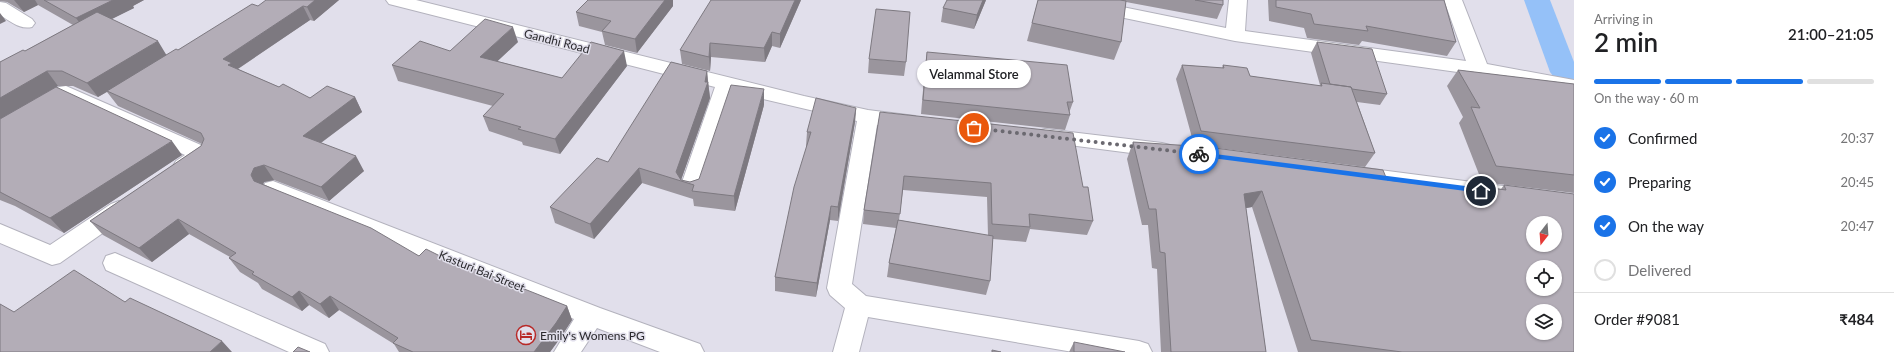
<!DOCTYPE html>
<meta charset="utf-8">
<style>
body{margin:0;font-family:Lato,sans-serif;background:#f6f6f6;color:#202124;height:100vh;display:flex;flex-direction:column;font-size:15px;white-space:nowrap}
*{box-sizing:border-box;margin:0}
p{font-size:13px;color:#757577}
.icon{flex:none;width:22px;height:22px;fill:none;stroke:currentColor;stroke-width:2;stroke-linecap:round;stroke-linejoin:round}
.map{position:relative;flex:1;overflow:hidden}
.details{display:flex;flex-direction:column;background:#fff;width:320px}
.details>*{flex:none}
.needle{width:26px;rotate:197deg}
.buttons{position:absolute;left:1526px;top:216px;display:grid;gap:8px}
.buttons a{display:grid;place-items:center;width:36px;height:36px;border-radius:50%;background:#fff;box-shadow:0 1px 3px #0004;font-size:20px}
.pin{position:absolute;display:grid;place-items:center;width:34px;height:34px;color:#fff;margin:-17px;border:2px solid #fff;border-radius:50%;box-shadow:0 1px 4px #0007}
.courier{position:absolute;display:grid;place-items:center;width:40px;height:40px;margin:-20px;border:3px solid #1a73e8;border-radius:50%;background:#fff;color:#222;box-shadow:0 1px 5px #0007}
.bubble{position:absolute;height:28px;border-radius:14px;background:#fff;box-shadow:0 1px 3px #0004;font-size:13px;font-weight:600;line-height:28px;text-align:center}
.head em{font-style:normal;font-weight:600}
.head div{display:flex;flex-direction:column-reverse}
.head{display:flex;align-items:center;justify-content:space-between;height:68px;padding:0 20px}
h1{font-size:26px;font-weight:600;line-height:30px}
.bar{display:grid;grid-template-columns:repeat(4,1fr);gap:6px 4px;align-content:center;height:48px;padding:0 20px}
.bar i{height:5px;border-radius:3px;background:#e0e0e0}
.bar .on{background:#1a73e8}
.bar p{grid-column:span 4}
.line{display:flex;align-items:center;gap:10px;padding:0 20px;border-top:1px solid #e0e0e0}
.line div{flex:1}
ol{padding:0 20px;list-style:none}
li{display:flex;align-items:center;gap:12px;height:44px}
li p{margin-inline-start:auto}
li .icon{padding:4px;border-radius:50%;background:#1a73e8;color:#fff;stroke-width:4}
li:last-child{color:#757577}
li i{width:22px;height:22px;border:2px solid #e0e0e0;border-radius:50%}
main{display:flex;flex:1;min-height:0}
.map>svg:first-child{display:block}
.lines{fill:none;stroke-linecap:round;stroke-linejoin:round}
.canal{fill:#95c1f8;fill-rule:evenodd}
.minor-casing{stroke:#b3b2bd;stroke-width:2}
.minor{fill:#fff;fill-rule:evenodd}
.wall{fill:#9a959d;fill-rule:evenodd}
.shaded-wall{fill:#7d7980}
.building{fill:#b3adb7;stroke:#7d7980;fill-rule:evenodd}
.route{fill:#1a73e8}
.done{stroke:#6b6970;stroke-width:4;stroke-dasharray:0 7.2}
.labels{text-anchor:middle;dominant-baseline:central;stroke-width:3;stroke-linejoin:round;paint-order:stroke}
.street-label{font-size:12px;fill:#2b2a2e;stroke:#e1dfeb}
.poi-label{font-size:12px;fill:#2b2a2e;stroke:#e1dfeb;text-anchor:start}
</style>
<main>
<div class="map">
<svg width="1574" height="352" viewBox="0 0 1574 352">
<rect width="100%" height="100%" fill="#e1dfeb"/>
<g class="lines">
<!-- canal -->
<path class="canal" d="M1524,0h26l24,62v30l-10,-2 -14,-18z"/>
<defs>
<path id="minor" d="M386,0h30l388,96 64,14 47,6 3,5 -3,5 -7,2 -31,-3 -25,159 14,12 273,45 9,3 4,8h-79l-205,-35 -9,35h-26l12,-44 -15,-13 -3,-7 30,-167 -124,-29 -31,96 -3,6 -8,2 -8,-2 -3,-6 35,-101 -326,-83z
M1053,0h35l138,28 3,-28h18l-2,31 221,30 -22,-61h18l25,64 87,16v12l-95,-17 -244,-34 -173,-36 -6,-1z
M0,2l6,1 26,16 3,4 -3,4c-12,3 -22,-6 -32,-12z
M66,86l144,63 3,5c-7,12 -23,21 -37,17l-3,-5 3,-5 9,-6 -118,-55 -60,35 -7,2v-16l59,-34z
M1045,129l117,14 8,2 3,5 -3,5 -8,2 -124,-16 -4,-5 4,-5z
M1357,167l146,19 8,2 3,6 -3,6 -8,2 -146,-19 -8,-2 -3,-6 3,-6z
M273,181l327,127 100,36 4,8h-44l-63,-24 -16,24h-27l20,-33 -309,-124 -3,-6 3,-6z
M119,201l8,3 3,6 -3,6 -67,47 -8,2 -52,-22v-19l50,21 61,-41z
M115,253l210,91 4,8h-40l-183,-82 -3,-7 3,-7z"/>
</defs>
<!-- minor casing -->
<use href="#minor" class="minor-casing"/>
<!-- minor -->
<use href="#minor" class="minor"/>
</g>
<!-- wall -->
<path class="wall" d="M0,0h144l-11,6 1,2 -23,11 56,36 11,-5 80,-44 81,-6 -25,21 -4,-1 -72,49 41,18 31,11 45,-1 7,15 -41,31 43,28 -35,30 -55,-21 -10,2 -1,2 156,72 43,11 105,39 5,14 -11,17 -11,15h-151l-5,-8 -55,-34 -10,8 -20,-13 -7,6 -40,-22 -4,-6 -18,-11 -11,-14 1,-1 -41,-23 -37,28 -49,-27 -13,-14 111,-75 1,-2 -84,-38 -11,-14 -9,5 -25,-11h-15l-25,14 149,55 -118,78 -49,-27 -15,-6v-138l25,-11 48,-26 -35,-20 -14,7 -17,-10 -7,-1z
M588,0h85v6l-36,47 -32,-8 -3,-13 -23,-6 -3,-14z
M801,0l-21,48 -8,-2 -7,16 -54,-5 -1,14 -28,-7 -2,-14z
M986,0l-12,29 -33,-7 2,-14z
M1038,0h185v5l-6,14 -91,-17 -5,40 -7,18 -87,-19z
M1268,0h176l12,42 -9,14 -85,-15 -3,4 -52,-7 -3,-10 -35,-7z
M518,42l-21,19 65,17 65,-12 -67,88 -37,-9 -1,-3 -33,-11 -6,-15 10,-10 -95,-25 -6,-16 58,-14z
M1317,42l70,52 -7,11 -23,-3 18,51 -10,14 -171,-22 -18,-66 6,-14 40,3 1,-3 27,11 69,10 1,-1 -9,-32z
M927,52l146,50 -4,11 1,2 -5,15 -144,-16 4,-48z
M869,59l37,3 -2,14 -36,-3z
M1458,70l116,14v109l-92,-11 -23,-59 4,-6 -16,-31z
M707,71l3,27 -29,82 9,2 9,-3 65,-74 -29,106 -41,-5 -1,-7 -51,-16 -48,56 -39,-16 -5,-16 58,-45z
M856,108l-1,14 -17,99 -8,-1 -14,77 -41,-6v-14l32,-131h-1l1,-14z
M880,112l203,75 10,34 -6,14 -57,-6 -4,13 -33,-3 -3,42 -4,14 -99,-18 2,-14 7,-35 -33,-4 1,-14zM903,190l84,7 1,39 -89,-16z
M1133,142l254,38 86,10 3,-4 25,3 3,-4 70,167h-276l-46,-145 -6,1 20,144h-105l-4,-83 -5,-1 -4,-43h-6l-15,-66z
M1074,342v10h-5z"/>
<!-- shaded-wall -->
<path class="shaded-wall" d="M14,0h21l3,5 -14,7z
M113,0h31l-11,6 1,2 -48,24 -10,-14z
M315,0h24l-25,21 -7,-14z
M665,0h8v6l-36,47 -2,-14z
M795,0h6l-21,48v-14z
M983,0h3l-12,29 3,-14z
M303,6l7,14 -74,50 5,7 -18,-18z
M0,13l6,8 -6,3z
M513,27l5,15 -33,31 -5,-16z
M772,32v14l-7,16 -1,-14z
M158,41l9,15 -69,41 -11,-14z
M710,43l1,14 -1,14 -1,-14z
M624,51l3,15 -67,88 -5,-15z
M47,71l11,15 -58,33v-21z
M707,71l1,13v-2l2,16 -29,82 -5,-8 29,-90z
M764,89v16l-29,106 -1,-15z
M355,97l7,15 -51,38 -8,-14z
M856,108l-1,14 -17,99v-14z
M172,141l10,14 -118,78 -14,-15z
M356,156l8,15 -35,30 -8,-14z
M264,165l10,15 -10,2 -3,8 -7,-9 -3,-6 3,-7z
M639,168l3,15 -48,56 -4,-15z
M1262,191l-10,16 -17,3 9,-16z
M831,206l-1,14 -14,77 1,-14z
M178,219l11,15 -37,28 -13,-14z
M299,291l10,14 -7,6 -10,-14z
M330,296l9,14 -10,8 -9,-14z
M567,306l5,14 -11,17 -11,15h-16z
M222,341l10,11h-22z"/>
<!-- building -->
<path class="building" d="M44,0h69l-37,18z
M266,0h49l-8,7 -4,-1 -80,53 9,4 -4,2 51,22 4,-3 27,14 17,-12 28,11 -52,39 53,20 -35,31 -57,-22 -10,3 -3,7 3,6 117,47 48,28 7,-7 36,18 2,-2 103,41 -11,17 -22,29h-121l-20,-9 5,-5 -68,-42 -10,8 -21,-13 -7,6 -40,-23 2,-2 -25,-14 7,-5 -58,-34 -39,29 -49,-27 111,-75 3,-7 -3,-6 -94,-42 69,-42 2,1 74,-46 6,2z
M588,0h77l-30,39 -33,-8 9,-10 -35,-9z
M711,0h84l-15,34 -8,-2 -8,16 -54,-5 -1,14 -29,-7z
M947,0h36l-6,15 -34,-7z
M1038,0h82l6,1 -5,41 -89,-19z
M1195,0h28v5z
M1276,0h168l12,42 -90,-16 2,5 -54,-7 -3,-10 -35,-7z
M876,9l34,3 -4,50 -37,-3z
M97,12l61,29 -71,42 -25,-12h-15l-47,27v-36l23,-12 2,1z
M485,19l28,8 -33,30 82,21 29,-36 33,9 -69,88 -37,-10 3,-2 -38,-11 21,-22 -112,-29 28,-24 30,10z
M1317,42l55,7 15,45 -35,-5 -1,-2 -21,-3z
M927,52l140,13 6,37h-6l3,13 -147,-15z
M671,62l36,9 -2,11h3l-32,90 5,8 9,2 9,-3 32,-94 33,4 -30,107 -42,-5 2,-6 -55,-17 -49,56 -40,-17 47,-49 11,4z
M1182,65l42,3 -1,-3 24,3 3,8 72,10 -1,-3 30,4 24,66 -174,-22z
M1458,70l116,14v91l-78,-9 -25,-59 9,1z
M56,87l116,54 -122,77 -50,-26v-73z
M816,98l40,10 -18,99 -7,-1 -14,77 -42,-6 19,-90 17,-55h-4z
M880,112l193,21 10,54h5l5,34 -64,-7 1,13 -38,-3 -1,-41 -87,-7 -4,38 -36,-4z
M1133,142l74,5 176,23 4,10 92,11 -3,-5 30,4 -2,-5 70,9v158h-172l-91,-12 -49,-149 -18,3 22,158h-95l-6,-99 -5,-1 -4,-43h-7zM1533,223h22v22h-22zM1533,267h22v22h-22zM1533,311h22v22h-22z
M898,220l95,16 -3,45 -101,-18z
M74,270l51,32 5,-4 92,43 -12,11h-210v-48l14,8z
M1074,342l51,10h-51z
M298,347l12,5h-17z
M992,350l9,2h-9z"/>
<!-- route -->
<path class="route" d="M1199,152l282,36 4,3 -4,2 -285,-37 -1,-2z"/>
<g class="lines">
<!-- done -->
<path class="done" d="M974,128l225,26"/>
</g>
<!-- icons -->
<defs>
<symbol id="hotel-ring" viewBox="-11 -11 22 22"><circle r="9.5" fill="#e1dfeb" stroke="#b82927" stroke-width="1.5"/><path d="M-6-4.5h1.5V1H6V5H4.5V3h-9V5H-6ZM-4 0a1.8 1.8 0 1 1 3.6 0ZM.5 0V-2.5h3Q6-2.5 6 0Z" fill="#b82927"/></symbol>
</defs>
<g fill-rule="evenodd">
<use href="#hotel-ring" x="515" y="324" width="22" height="22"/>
</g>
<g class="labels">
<!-- street labels -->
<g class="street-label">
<text transform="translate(557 41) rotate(14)">Gandhi Road</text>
<text transform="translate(482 271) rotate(22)">Kasturi Bai Street</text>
</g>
<!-- poi labels -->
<g class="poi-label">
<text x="540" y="335">Emily's Womens PG</text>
</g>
</g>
</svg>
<div class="buttons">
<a><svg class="needle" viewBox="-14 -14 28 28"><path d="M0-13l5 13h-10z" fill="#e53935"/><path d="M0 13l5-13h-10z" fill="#757577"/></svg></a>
<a><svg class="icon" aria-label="locate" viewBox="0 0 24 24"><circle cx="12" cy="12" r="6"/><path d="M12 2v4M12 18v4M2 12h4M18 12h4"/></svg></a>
<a><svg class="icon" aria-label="layers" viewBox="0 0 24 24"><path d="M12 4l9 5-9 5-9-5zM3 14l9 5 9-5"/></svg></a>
</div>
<div class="pin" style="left:974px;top:128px;background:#ea580c"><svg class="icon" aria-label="bag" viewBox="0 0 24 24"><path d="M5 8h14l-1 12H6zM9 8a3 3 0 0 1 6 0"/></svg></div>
<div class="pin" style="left:1481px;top:191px;background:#1f2937"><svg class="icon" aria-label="home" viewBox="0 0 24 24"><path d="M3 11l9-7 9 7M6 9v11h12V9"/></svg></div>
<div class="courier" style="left:1199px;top:154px"><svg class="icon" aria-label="bike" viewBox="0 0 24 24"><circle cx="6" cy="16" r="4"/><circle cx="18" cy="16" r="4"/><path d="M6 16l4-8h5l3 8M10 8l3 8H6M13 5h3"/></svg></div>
<div class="bubble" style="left:917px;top:60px;width:114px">Velammal Store</div>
</div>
<section class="details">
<div class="head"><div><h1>2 min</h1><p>Arriving in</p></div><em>21:00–21:05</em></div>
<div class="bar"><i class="on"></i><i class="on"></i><i class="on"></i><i></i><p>On the way · 60 m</p></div>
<ol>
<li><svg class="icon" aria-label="check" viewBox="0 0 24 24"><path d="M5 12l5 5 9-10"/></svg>Confirmed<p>20:37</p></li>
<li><svg class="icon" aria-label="check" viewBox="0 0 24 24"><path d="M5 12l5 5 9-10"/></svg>Preparing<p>20:45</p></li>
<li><svg class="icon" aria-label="check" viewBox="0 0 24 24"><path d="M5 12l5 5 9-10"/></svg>On the way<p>20:47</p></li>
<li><i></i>Delivered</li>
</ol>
<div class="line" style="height:52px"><div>Order #9081</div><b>₹484</b></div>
</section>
</main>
